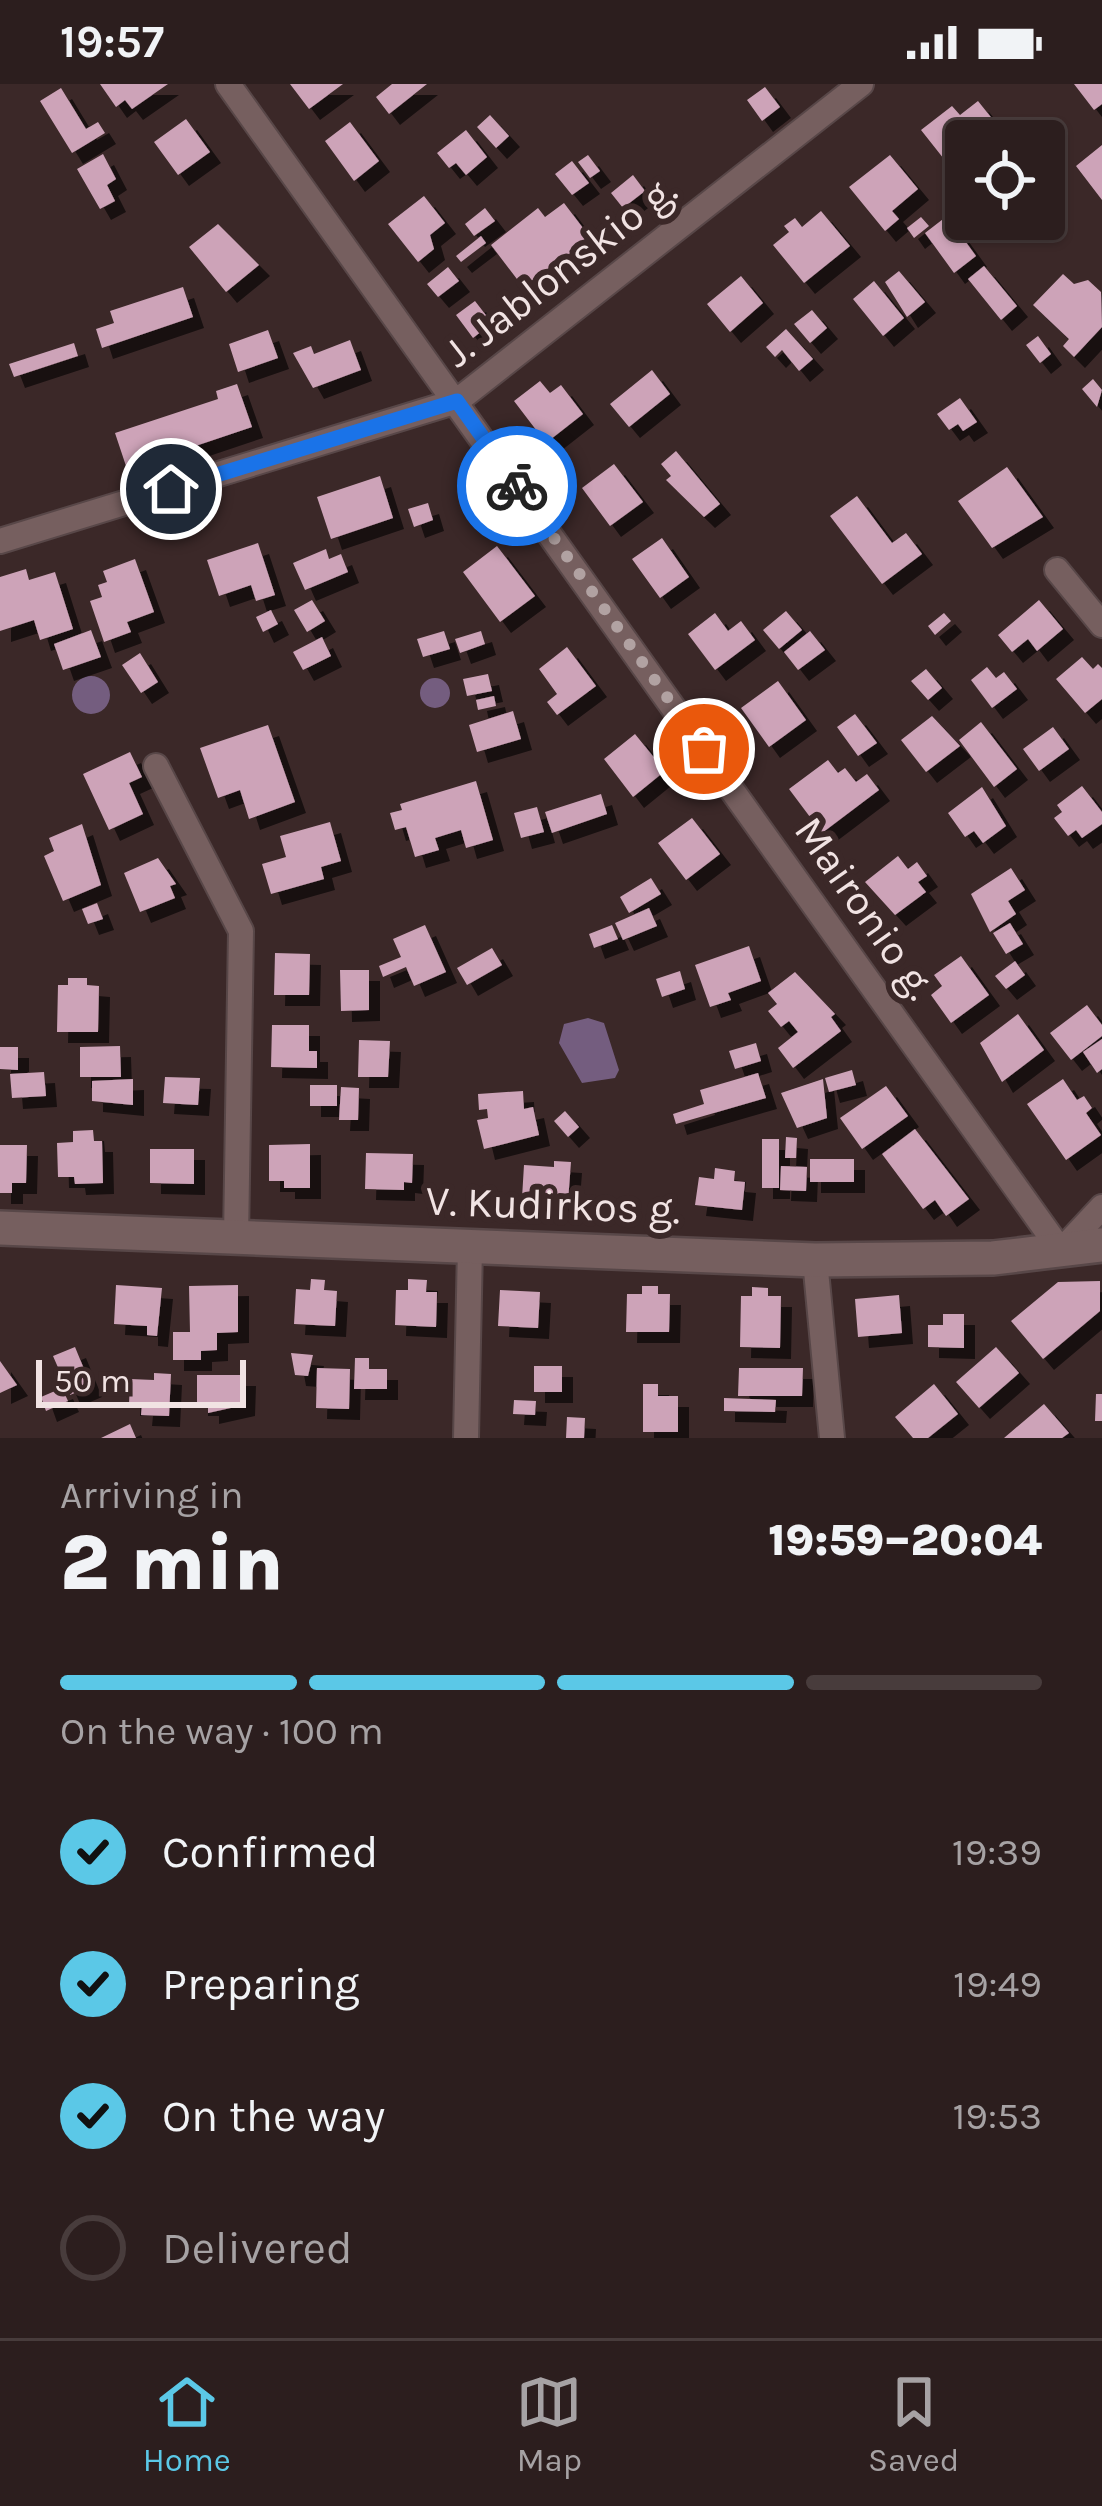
<!DOCTYPE html>
<meta charset="utf-8">
<style>
body{margin:0;font-family:Karla,sans-serif;background:#382b2b;color:#f1f3f6;height:100vh;display:flex;flex-direction:column;font-size:45px;white-space:nowrap}
*{box-sizing:border-box;margin:0}
p{font-size:39px;color:#a6a2a4}
.icon{flex:none;width:66px;height:66px;fill:none;stroke:currentColor;stroke-width:2;stroke-linecap:round;stroke-linejoin:round}
.map{position:relative;height:1354px;overflow:hidden}
.sheet{display:flex;flex-direction:column;background:#2c1e1e;flex:1}
.sheet>*{flex:none}
.buttons{position:absolute;left:945px;top:36px;display:grid;gap:24px}
.buttons a{display:grid;place-items:center;width:120px;height:120px;border-radius:12px;background:#2c1e1e;box-shadow:0 3px 9px #0004,0 0 0 3px #483c3c;font-size:60px}
.scale{position:absolute;left:36px;bottom:30px;width:210px;box-sizing:border-box;padding-left:12px;border:6px solid #f1e3e3;border-top:0;font-size:33px;line-height:42px;white-space:nowrap;color:#f1e3e3;-webkit-text-stroke:9px #3b2828;paint-order:stroke}
.pin{position:absolute;display:grid;place-items:center;width:102px;height:102px;color:#fff;margin:-51px;border:6px solid #fff;border-radius:50%;box-shadow:0 3px 12px #0007}
.courier{position:absolute;display:grid;place-items:center;width:120px;height:120px;margin:-60px;border:9px solid #1a73e8;border-radius:50%;background:#fff;color:#222;box-shadow:0 3px 15px #0007}
.summary em{font-style:normal;font-weight:800}
.summary div{display:flex;flex-direction:column-reverse}
.summary{display:flex;align-items:center;justify-content:space-between;height:204px;padding:0 60px}
h1{font-size:78px;font-weight:800;line-height:90px}
.bar{display:grid;grid-template-columns:repeat(4,1fr);gap:18px 12px;align-content:center;height:144px;padding:0 60px}
.bar i{height:15px;border-radius:9px;background:#483c3c}
.bar .active{background:#5bc8e7}
.bar p{grid-column:span 4}
ol{padding:0 60px;list-style:none}
li{display:flex;align-items:center;gap:36px;height:132px}
li p{margin-inline-start:auto}
li .icon{padding:12px;border-radius:50%;background:#5bc8e7;color:#111;stroke-width:4}
li:last-child{color:#a6a2a4}
li i{width:66px;height:66px;border:6px solid #483c3c;border-radius:50%}
.status{display:flex;justify-content:space-between;align-items:center;height:84px;padding:0 60px;background:#2c1e1e;direction:ltr}
.status svg{height:33px;fill:currentColor}
.tab-bar{display:flex;justify-content:space-around;align-items:center;height:168px;border-top:3px solid #483c3c;background:#2c1e1e;font-size:33px;color:#a6a2a4}
.tab-bar a{display:grid;justify-items:center;gap:6px}
.tab-bar .active{color:#5bc8e7}
.map>svg:first-child{display:block}
.water{fill:#745d7f}
.building{fill:#cda3b8;filter:url(#shadow)}
.lines{fill:none;stroke-linecap:round;stroke-linejoin:round}
.street-casing{stroke:#584748;stroke-width:28}
.secondary-casing{stroke:#584748;stroke-width:38}
.street{stroke:#765f5f;stroke-width:24}
.secondary{stroke:#765f5f;stroke-width:33}
.done{stroke:#b1a2a2;stroke-width:12;stroke-dasharray:0 21.6}
.route{stroke:#1a73e8;stroke-width:15}
.labels{text-anchor:middle;dominant-baseline:central;stroke-width:12;stroke-linejoin:round;paint-order:stroke}
.street-label{font-size:42px;fill:#f1e3e3;stroke:#3b2828}
</style>
<div class="status"><b>19:57</b><svg viewBox="0 0 49 12"><path d="M0 12V9h3v3zM5 12V6h3v6zM10 12V3h3v9zM15 12V0h3v12zM26 1h20v11H26zM47 4h2v5h-2z"/></svg></div>
<div class="map">
<svg width="1102" height="1354" viewBox="0 0 1102 1354">
<defs>
<filter id="shadow"><feDropShadow dx="11" dy="11" stdDeviation="0" flood-color="#0009"/></filter>
</defs>
<rect width="100%" height="100%" fill="#3b2828"/>
<!-- water -->
<path class="water" d="M72 611a19 19 0 1 1 38 0a19 19 0 1 1-38 0Z
M420 609a15 15 0 1 1 30 0a15 15 0 1 1-30 0Z
M588,934l16,5 15,47 -4,8 -33,5 -23,-40 5,-19z"/>
<!-- building -->
<path class="building" d="M100,0h68l-36,25 -7,-9 -9,7z
M290,0h53l-34,25z
M392,0h35l-38,30 -13,-17z
M1074,0h28v20l-8,6z
M765,3l15,20 -18,14 -15,-21z
M61,4l25,41 12,-7 7,11 -33,20 -32,-52z
M978,17l32,40h-44v59l-17,-22 6,-5 -34,-43 31,-24 8,9z
M490,31l19,21 -13,12 -19,-21z
M186,35l24,33 -32,23 -24,-33z
M350,38l29,39 -25,20 -29,-40z
M466,46l21,27 -21,18 -10,-12 -7,5 -12,-15z
M1102,61v55l-26,-34z
M103,70l13,25 -9,6 8,16 -15,8 -23,-40z
M588,71l12,16 -10,7 -12,-16z
M890,71l28,34 -26,22 7,8 -14,12 -36,-44z
M572,77l17,22 -17,12 -17,-21z
M633,91l12,16 -22,17 -12,-15z
M424,112l21,27 -15,12 4,14 -16,13 -30,-38z
M564,119l25,33 -20,15 5,6 -16,13 -5,-5 -30,22 -32,-42 47,-37 7,9z
M485,124l10,13 -21,15 -9,-12z
M821,127l29,35 -46,37 -31,-38 16,-13 -5,-6 11,-8 7,9z
M947,132l29,40 -22,17 -29,-40z
M921,133l8,9 -15,12 -7,-10z
M218,140l41,41 -33,27 -37,-45z
M481,152l5,7 -25,19 -5,-6z
M984,182l33,40 -16,14 -33,-41z
M448,183l11,14 -21,16 -11,-13z
M899,187l26,31 -18,15 -22,-35z
M1063,190l11,10 14,-4 13,12 1,35 -28,30 -11,-11 6,-7 -36,-34z
M741,192l22,27 -33,29 -23,-28z
M874,197l30,37 -21,18 -30,-37z
M183,203l10,30 -91,31 -6,-19 18,-6 -4,-12z
M475,217l17,22 -19,15 -17,-23z
M812,226l15,18 -17,15 -16,-19z
M786,245l27,30 -14,12 -17,-21 -7,7 -9,-10z
M268,246l10,28 -40,14 -9,-28z
M1038,252l13,18 -11,9 -14,-18z
M350,256l11,30 -48,18 -20,-35 18,-7 3,8z
M74,259l4,13 -64,21 -5,-13z
M652,286l18,24 -41,33 -19,-23z
M1093,295l9,11 -5,17 -15,-18z
M540,297l10,12 11,-8 22,29 -37,29 -32,-42z
M237,300l15,43 -125,42 -12,-36 103,-34 -2,-8z
M960,314l17,24 -14,9 -5,-7 -9,6 -12,-16z
M676,367l44,53 -16,13 -38,-37 5,-4 -10,-12z
M614,380l29,38 -33,24 -28,-38z
M1007,383l36,50 -51,31 -34,-47z
M380,392l13,42 -62,21 -14,-42z
M857,412l35,47 14,-10 16,21 -40,30 -52,-68z
M428,419l5,17 -19,7 -6,-18z
M662,454l27,39 -29,21 -28,-39z
M258,459l17,52 -19,6 -5,-16 -32,11 -12,-36z
M497,462l38,50 -35,26 -37,-50z
M326,465l3,10 12,-5 7,18 -43,18 -12,-27z
M135,475l19,53 -27,10 4,10 -27,10 -14,-41 12,-4 -4,-12 9,-3 -4,-11z
M26,485l3,11 26,-8 18,57 -33,11 -6,-20 -34,11v-54z
M312,516l13,21 -18,11 -13,-22z
M1039,516l24,29 -26,22 -9,-12 -16,13 -14,-17z
M271,526l7,14 -15,8 -7,-15z
M786,527l16,19 -23,19 -16,-19z
M715,529l13,18 13,-10 14,19 -40,30 -27,-36z
M944,529l7,8 -16,14 -7,-9z
M91,546l10,27 -38,13 -9,-26z
M444,547l6,18 -27,8 -6,-18z
M481,547l4,13 -25,9 -5,-14z
M810,547l15,19 -27,20 -14,-18z
M322,553l9,19 -28,14 -10,-18z
M567,563l29,39 -39,29 -10,-13 10,-8 -18,-25z
M140,569l18,29 -17,11 -19,-28z
M1082,573l11,12 5,-5 4,4v31l-17,14 -29,-34z
M987,583l9,11 8,-6 13,17 -25,19 -21,-28z
M926,585l16,19 -14,12 -17,-19z
M488,590l4,17 -25,5 -4,-17z
M778,597l28,39 -37,27 -28,-39z
M494,612l2,10 -18,4 -2,-10z
M513,627l8,28 -44,13 -8,-27z
M855,630l22,29 -19,13 -21,-29z
M932,632l28,30 -34,26 -25,-32z
M981,638l36,47 -23,18 -35,-47z
M268,641l27,77 -46,17 -9,-29 -22,8 -18,-50z
M1053,643l16,22 -30,22 -16,-22z
M635,650l30,37 -32,26 -29,-38z
M130,668l12,25 -13,6 14,31 -34,16 -26,-56z
M828,676l10,13 7,-5 11,14 11,-8 12,16 -57,43 -33,-44z
M476,697l17,59 -27,8 -5,-18 -26,8 4,12 -24,7 -9,-30 -11,3 -5,-17 12,-3 -2,-6z
M1082,702l20,26v12l-20,14 -6,-8 -8,6 -14,-18 8,-6 -5,-7z
M982,703l24,39 -23,17 -9,-12 -9,6 -17,-24z
M601,710l6,20 -55,19 -7,-21z
M537,723l7,25 -23,6 -7,-25z
M692,734l28,36 -34,26 -28,-37z
M330,738l11,39 -20,6 3,12 -53,15 -9,-30 24,-7 -6,-21z
M82,740l19,61 -38,16 -19,-45 10,-5 -5,-13z
M898,772l10,13 9,-7 10,14 -9,6 8,10 -31,23 -30,-33z
M158,774l18,26 -6,2 5,12 -35,14 -16,-39z
M1011,784l14,22 -17,11 8,13 -26,18 -19,-38z
M651,794l10,16 -32,19 -9,-16z
M97,819l6,16 -15,5 -6,-15z
M649,824l8,18 -34,14 -8,-17z
M1010,839l13,21 -17,10 -13,-21z
M425,841l21,47 -32,14 -8,-19 -23,10 -4,-11 22,-9 -8,-18z
M612,841l6,14 -24,9 -5,-14z
M749,862l12,35 -33,12 3,7 -21,7 -15,-42z
M492,864l10,17 -35,20 -10,-17z
M275,869l35,1 -1,41h-35z
M961,872l28,39 -38,28 -20,-28 11,-9 -8,-11z
M1015,877l10,14 -19,14 -11,-13z
M340,886h29v40l-28,1z
M680,887l5,18 -23,8 -6,-18z
M795,888l40,42 -4,3 10,14 -48,37 -15,-20 20,-16 -9,-11 -8,6 -13,-16 9,-7 -9,-11z
M68,894h19v7l12,1 -1,46h-41l1,-47h10z
M1087,921l15,20v11l-31,24 -21,-27z
M1018,930l26,36 -42,32 -22,-39z
M272,941h37v26h8v17l-46,-1z
M1102,955v30l-5,4 -14,-21z
M359,956l31,1 -2,36h-30z
M756,959l5,18 -26,8 -6,-18z
M120,962l1,31h-41v-30z
M0,963h18v23l-18,-1z
M852,986l4,15 -27,7 -4,-14z
M44,988l2,24 -34,2 -2,-24z
M758,989l8,25 -90,26 -3,-10 31,-10 -4,-14z
M165,993l35,1 -2,27 -35,-2z
M133,995v26l-41,-4v-20z
M823,995l4,39 -30,10 -16,-35z
M1063,995l14,21 7,-4 8,12 -6,5 15,22 -35,25 -39,-56z
M310,1001h27v21h-27z
M886,1002l22,30 -46,33 -22,-31z
M341,1003l18,1 -1,32h-19z
M523,1007l1,18 9,-2 6,28 -55,14 -7,-29 11,-2 -1,-9 -8,1 -1,-16z
M565,1027l14,16 -11,10 -14,-16z
M915,1045l54,70 -23,17 -11,-16 -12,9 -41,-55z
M93,1046l1,11h8l1,42 -28,1 -1,-7h-16l-1,-34 16,-1v-11z
M786,1053l11,1 -1,20h-11z
M762,1055h17v49h-17z
M310,1060v44h-26v-7h-15v-36z
M0,1061h27l-1,38h-14v10h-12z
M150,1065h44v35l-44,-1z
M366,1069l47,1 -1,29 -8,-1v8l-39,-1z
M810,1075h44v23h-44z
M554,1077l17,1 -3,39 -46,-3 2,-33 30,2z
M781,1082l26,1 -1,24 -26,-1z
M715,1084l20,3 -1,10 11,1 -3,28 -47,-5 4,-28 15,2z
M311,1195l14,1 -1,10 13,1 -2,35 -41,-2 2,-35 14,1z
M408,1195l19,1 -1,12h11l-1,35 -41,-2 1,-35h12z
M1100,1197v30l-57,48 -32,-38 47,-39z
M116,1201l46,3 -5,48 -10,-1v-9l-33,-2z
M238,1201v47l-21,1v17l-16,1v9h-28v-28h17l-1,-46z
M642,1202h16v8h12l-1,38h-43l1,-38h15z
M752,1203l16,1v8h13l-1,52 -40,-1 1,-51h11z
M500,1206l40,2 -2,36 -40,-2z
M899,1211l3,38 -44,4 -3,-38z
M943,1230h21v34l-36,-1v-22h15z
M75,1263l16,39 -21,9 -17,-39z
M996,1263l23,26 -40,35 -23,-26z
M291,1269l22,2 -5,21 -13,-1z
M355,1274h14v11h18v20h-33z
M0,1277l17,24 -17,8z
M534,1282h28v26h-28z
M317,1284l33,1 -1,40 -33,-1z
M739,1284h64l-1,28h-64z
M154,1289l17,1 -2,42 -28,-1 1,-10h-13l1,-26 24,1z
M197,1291h48l-1,30 -36,8v-8h-11z
M643,1300h15v12h20v36h-35z
M934,1300l24,30 -30,24h-15l-18,-21z
M62,1304l6,13 -22,10 -5,-14z
M1096,1310h6v27h-7z
M724,1314l52,2 -1,12 -51,-1z
M514,1316l22,1 -1,14 -22,-1z
M1044,1320l25,29 -7,5h-58z
M567,1333l18,1 -1,20h-18z
M130,1340l6,14h-35z"/>
<g class="lines">
<defs>
<path id="street" d="M228,0l833,1167 41,-44
M0,457l457,-140 404,-317
M1057,486l45,55
M156,682l85,165 -5,307
M815,1176l17,178
M466,1354l4,-191"/>
<path id="secondary" d="M0,1144l815,32 178,-2 109,-13"/>
</defs>
<!-- street casing -->
<use href="#street" class="street-casing"/>
<!-- secondary casing -->
<use href="#secondary" class="secondary-casing"/>
<!-- street -->
<use href="#street" class="street"/>
<!-- secondary -->
<use href="#secondary" class="secondary"/>
</g>
<g class="lines">
<!-- done -->
<path class="done" d="M517,402l187,263"/>
<!-- route -->
<path class="route" d="M171,405l286,-88 60,85"/>
</g>
<g class="labels">
<!-- street labels -->
<g class="street-label">
<text transform="translate(560 187) rotate(-38)">J. Jablonskio g.</text>
<text transform="translate(865 824) rotate(55)">Maironio g.</text>
<text transform="translate(553 1121) rotate(2)">V. Kudirkos g.</text>
</g>
</g>
</svg>
<div class="buttons">
<a><svg class="icon" aria-label="locate" viewBox="0 0 24 24"><circle cx="12" cy="12" r="6"/><path d="M12 2v4M12 18v4M2 12h4M18 12h4"/></svg></a>
</div>
<div class="scale">50 m</div>
<div class="pin" style="left:704px;top:665px;background:#ea580c"><svg class="icon" aria-label="bag" viewBox="0 0 24 24"><path d="M5 8h14l-1 12H6zM9 8a3 3 0 0 1 6 0"/></svg></div>
<div class="pin" style="left:171px;top:405px;background:#1f2937"><svg class="icon" aria-label="home" viewBox="0 0 24 24"><path d="M3 11l9-7 9 7M6 9v11h12V9"/></svg></div>
<div class="courier" style="left:517px;top:402px"><svg class="icon" aria-label="bike" viewBox="0 0 24 24"><circle cx="6" cy="16" r="4"/><circle cx="18" cy="16" r="4"/><path d="M6 16l4-8h5l3 8M10 8l3 8H6M13 5h3"/></svg></div>
</div>
<section class="sheet">
<div class="summary"><div><h1>2 min</h1><p>Arriving in</p></div><em>19:59–20:04</em></div>
<div class="bar"><i class="active"></i><i class="active"></i><i class="active"></i><i></i><p>On the way · 100 m</p></div>
<ol>
<li><svg class="icon" aria-label="check" viewBox="0 0 24 24"><path d="M5 12l5 5 9-10"/></svg>Confirmed<p>19:39</p></li>
<li><svg class="icon" aria-label="check" viewBox="0 0 24 24"><path d="M5 12l5 5 9-10"/></svg>Preparing<p>19:49</p></li>
<li><svg class="icon" aria-label="check" viewBox="0 0 24 24"><path d="M5 12l5 5 9-10"/></svg>On the way<p>19:53</p></li>
<li><i></i>Delivered</li>
</ol>
</section>
<nav class="tab-bar">
<a class="active"><svg class="icon" aria-label="home" viewBox="0 0 24 24"><path d="M3 11l9-7 9 7M6 9v11h12V9"/></svg>Home</a>
<a><svg class="icon" aria-label="map" viewBox="0 0 24 24"><path d="M3 6l6-2 6 2 6-2v14l-6 2-6-2-6 2zM9 4v14M15 6v14"/></svg>Map</a>
<a><svg class="icon" aria-label="saved" viewBox="0 0 24 24"><path d="M7 4h10v16l-5-4-5 4z"/></svg>Saved</a>
</nav>
